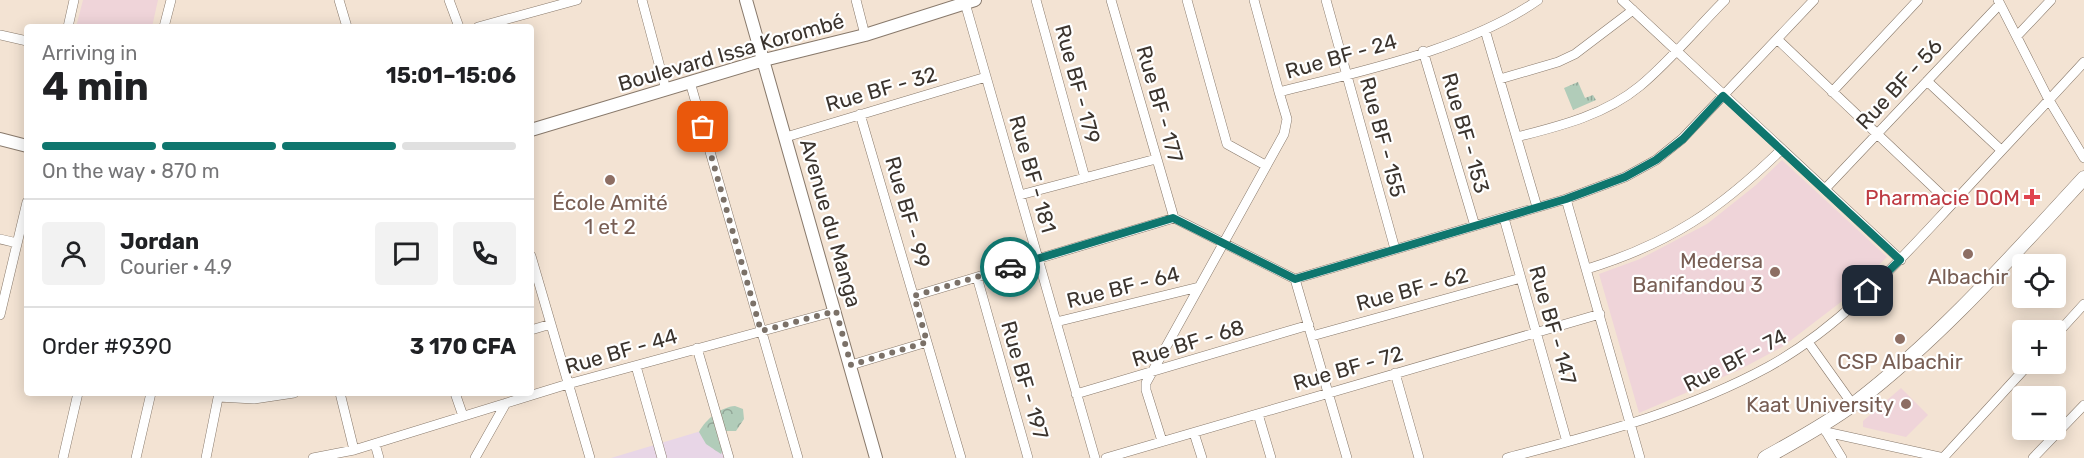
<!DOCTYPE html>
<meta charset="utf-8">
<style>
body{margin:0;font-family:Rubik,sans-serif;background:#f2f2f2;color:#202124;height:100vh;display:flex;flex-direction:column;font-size:22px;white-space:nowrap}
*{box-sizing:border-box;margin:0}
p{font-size:20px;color:#757577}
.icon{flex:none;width:33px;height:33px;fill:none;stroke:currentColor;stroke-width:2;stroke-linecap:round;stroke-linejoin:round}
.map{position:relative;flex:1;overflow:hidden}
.sheet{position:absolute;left:24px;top:24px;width:510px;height:372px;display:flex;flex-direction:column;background:#fff;border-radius:6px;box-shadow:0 3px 15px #0003}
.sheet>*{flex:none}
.controls{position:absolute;left:2012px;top:254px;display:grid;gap:12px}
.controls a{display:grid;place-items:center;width:54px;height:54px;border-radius:6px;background:#fff;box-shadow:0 3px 15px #0003;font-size:30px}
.pin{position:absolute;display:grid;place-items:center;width:51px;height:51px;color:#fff;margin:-26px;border-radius:12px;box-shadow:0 3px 9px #0006}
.courier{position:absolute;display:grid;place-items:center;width:60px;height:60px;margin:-30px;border:4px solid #0f766e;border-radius:50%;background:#fff;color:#222;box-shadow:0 2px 8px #0007}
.overview em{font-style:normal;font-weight:700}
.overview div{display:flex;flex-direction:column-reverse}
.overview{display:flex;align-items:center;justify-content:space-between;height:102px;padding:0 18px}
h1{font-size:39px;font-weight:700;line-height:45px}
.bar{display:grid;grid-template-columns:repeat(4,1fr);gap:9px 6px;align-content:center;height:72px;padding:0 18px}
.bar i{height:8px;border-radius:4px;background:#e0e0e0}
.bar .active{background:#0f766e}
.bar p{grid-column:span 4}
.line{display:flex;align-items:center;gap:15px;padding:0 18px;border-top:2px solid #e0e0e0}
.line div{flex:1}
.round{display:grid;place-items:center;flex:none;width:63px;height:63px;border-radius:6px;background:#f2f2f2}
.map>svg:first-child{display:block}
.commercial{fill:#e8d6e7}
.education{fill:#efd4d9}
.grass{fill:url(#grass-tufts)}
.park{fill:url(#park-crowns)}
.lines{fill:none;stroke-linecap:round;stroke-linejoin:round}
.minor-casing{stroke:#88796b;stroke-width:10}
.tertiary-casing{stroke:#88796b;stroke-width:14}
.secondary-casing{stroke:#88796b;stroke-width:15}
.minor{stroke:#fff;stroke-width:9}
.tertiary{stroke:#fff;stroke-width:12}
.secondary{stroke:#fff;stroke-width:14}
.done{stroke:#7b7168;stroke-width:6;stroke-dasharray:0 10.8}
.route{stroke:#0f766e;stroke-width:8}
.education-dot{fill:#8d6e63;stroke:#fff;stroke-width:2}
.health-dot{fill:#e0444e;stroke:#fff;stroke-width:2}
.labels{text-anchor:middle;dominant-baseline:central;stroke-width:4.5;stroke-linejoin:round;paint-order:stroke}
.street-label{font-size:21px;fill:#3b342e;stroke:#fff}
.health-label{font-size:21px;fill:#be3a42;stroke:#fff;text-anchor:end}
.education-label{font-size:21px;fill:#785e54;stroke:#fff}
</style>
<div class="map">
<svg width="2084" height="458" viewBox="0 0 2084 458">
<defs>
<pattern id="grass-tufts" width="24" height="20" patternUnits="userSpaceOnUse" patternTransform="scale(1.5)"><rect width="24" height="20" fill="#b1ccb9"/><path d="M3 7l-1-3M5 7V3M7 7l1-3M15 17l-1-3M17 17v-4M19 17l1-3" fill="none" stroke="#91a697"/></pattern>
<pattern id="park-crowns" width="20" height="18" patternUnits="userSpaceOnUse" patternTransform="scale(1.5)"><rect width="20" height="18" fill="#b1ccb9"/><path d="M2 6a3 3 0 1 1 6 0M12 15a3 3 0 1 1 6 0" fill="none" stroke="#91a697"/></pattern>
</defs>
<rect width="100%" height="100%" fill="#f3e3d3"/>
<!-- commercial -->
<path class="commercial" d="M721,425l10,33h-120z"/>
<!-- education -->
<path class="education" d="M83,0h75l-6,27h-76z
M1782,160l105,97 -46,45 -59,45 -43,23 -100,43 -40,-139 41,-15 67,-35 49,-39z
M1901,388l27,27 -22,22 -43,-10v-6z"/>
<!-- grass -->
<path class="grass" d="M1578,82l7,16 8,-3 3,5 -23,10 -9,-22z"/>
<!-- park -->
<path class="park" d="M735,406l8,3 1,10 -8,12h-18v9l7,5 -4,9 -15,-10 -7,-12c7,-13 22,-25 36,-26z"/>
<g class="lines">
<defs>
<path id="minor" d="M339,0l8,27
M449,0l10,27
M642,0l24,90
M856,0l9,35
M1036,0l49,178
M1111,0l63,218
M1187,0l40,144 38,21
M1254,0l25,92
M1326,0l69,249
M1622,0l279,260
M1998,0l51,100 35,58
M965,3l130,455
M68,27l6,-27
M164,27l7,-27
M478,27l99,-27
M1485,30l52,177
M0,35l27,6
M2017,36l34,-36
M1777,39l174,165
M1423,51l52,175
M1500,79l58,-17 17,-8 58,-44
M1927,81l74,69
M690,82l108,376
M1832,92l86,-92
M860,114l101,344
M786,137l200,-60
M1517,137c43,-11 88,-22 123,-51 30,-25 57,-58 85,-86
M1825,189l175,-185
M1020,195l136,-36
M1566,199l74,259
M1504,218l63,224
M0,239l17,4
M531,256l59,202
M1587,269c84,-26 132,-59 195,-120
M977,277l51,181
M1295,279l52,179
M914,296l260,-78 121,61 271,-80 59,-22 31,-17 26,-21 132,-139
M0,315l27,-113
M1056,322l143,-35
M531,330l20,-6
M1312,336l209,-58
M2055,336l29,-32
M1808,342l45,63
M697,348l32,110
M851,365l76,-23
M636,366l26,92
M1395,373l24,85
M340,393l14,57
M455,393l8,23
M1076,394l233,-69
M218,397l36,2 40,-6
M1258,414l13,44
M1825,430l17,28
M1826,432l118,26
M1194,433l8,25
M1162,441l-16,-51v-7l138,-249 3,-15 -8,-27c83,-21 189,-43 259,-92
M375,444l4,14
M63,458l15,-65
M136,458l15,-65
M206,458l13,-65
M313,458l41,-8 214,-66 268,-73
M475,458l31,-55
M1106,458l494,-144
M1507,458c90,-24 178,-46 261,-91 73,-40 130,-105 186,-165 43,-47 87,-93 130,-140
M1943,458l87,-95
M2033,458l51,-53"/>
<path id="tertiary" d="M746,0l130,458
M531,130l233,-70 101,-25 110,-35
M0,139l27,7"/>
<path id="secondary" d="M1765,458c30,-17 62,-34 90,-55 85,-65 157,-147 229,-225"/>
</defs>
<!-- minor casing -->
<use href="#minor" class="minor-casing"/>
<!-- tertiary casing -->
<use href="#tertiary" class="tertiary-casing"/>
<!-- secondary casing -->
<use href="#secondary" class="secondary-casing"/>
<!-- minor -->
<use href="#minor" class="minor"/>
<!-- tertiary -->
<use href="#tertiary" class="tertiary"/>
<!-- secondary -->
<use href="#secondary" class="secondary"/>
</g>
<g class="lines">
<!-- done -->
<path class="done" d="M703,127l58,204 75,-20 15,54 76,-23 -13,-46 96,-29"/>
<!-- route -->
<path class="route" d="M1010,267l163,-49 122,61 271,-80 59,-22 31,-17 27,-21 40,-43 177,164 -32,31"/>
</g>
<!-- markers -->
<g class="education-dot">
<circle cx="610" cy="180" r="6"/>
<circle cx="1968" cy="254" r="6"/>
<circle cx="1775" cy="272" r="6"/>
<circle cx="1900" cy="339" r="6"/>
<circle cx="1906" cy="404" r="6"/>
</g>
<path class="health-dot" d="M2029 188h6v6h6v6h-6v6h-6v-6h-6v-6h6z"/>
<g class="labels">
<!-- street labels -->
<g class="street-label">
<text transform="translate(731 52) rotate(-16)">Boulevard Issa Korombé</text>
<text transform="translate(1341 56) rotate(-16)">Rue BF - 24</text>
<text transform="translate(1078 84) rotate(75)">Rue BF - 179</text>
<text transform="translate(1899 84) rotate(-47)">Rue BF - 56</text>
<text transform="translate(881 89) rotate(-16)">Rue BF - 32</text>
<text transform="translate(1160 104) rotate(74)">Rue BF - 177</text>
<text transform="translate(1466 133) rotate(74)">Rue BF - 153</text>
<text transform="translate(1383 137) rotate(75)">Rue BF - 155</text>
<text transform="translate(1033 174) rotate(74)">Rue BF - 181</text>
<text transform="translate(908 212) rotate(74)">Rue BF - 99</text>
<text transform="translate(831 223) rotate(74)">Avenue du Manga</text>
<text transform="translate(1123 287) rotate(-14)">Rue BF - 64</text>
<text transform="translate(1412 289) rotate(-15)">Rue BF - 62</text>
<text transform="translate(1553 325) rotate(74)">Rue BF - 147</text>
<text transform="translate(1188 343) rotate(-17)">Rue BF - 68</text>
<text transform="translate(621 351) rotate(-16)">Rue BF - 44</text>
<text transform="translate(1735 360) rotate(-27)">Rue BF - 74</text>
<text transform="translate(1348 368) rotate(-16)">Rue BF - 72</text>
<text transform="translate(1025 380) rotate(74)">Rue BF - 197</text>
</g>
<!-- health labels -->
<g class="health-label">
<text x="2020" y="197">Pharmacie DOM</text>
</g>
<!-- education labels -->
<g class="education-label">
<text x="610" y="202">École Amité<tspan x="610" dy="24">1 et 2</tspan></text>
<text x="1763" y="260" text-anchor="end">Medersa<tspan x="1763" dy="24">Banifandou 3</tspan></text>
<text x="1968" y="276">Albachir</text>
<text x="1900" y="361">CSP Albachir</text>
<text x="1894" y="404" text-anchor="end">Kaat University</text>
</g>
</g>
</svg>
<div class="controls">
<a><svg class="icon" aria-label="locate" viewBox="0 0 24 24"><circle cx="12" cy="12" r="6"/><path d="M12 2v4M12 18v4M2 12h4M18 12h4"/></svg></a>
<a>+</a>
<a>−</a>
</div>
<div class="pin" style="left:703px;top:127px;background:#ea580c"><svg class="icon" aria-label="bag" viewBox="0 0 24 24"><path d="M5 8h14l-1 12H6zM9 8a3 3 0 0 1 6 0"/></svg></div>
<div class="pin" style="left:1868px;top:291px;background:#1f2937"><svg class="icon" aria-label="home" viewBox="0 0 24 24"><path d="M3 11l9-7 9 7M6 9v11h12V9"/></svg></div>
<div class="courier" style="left:1010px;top:267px"><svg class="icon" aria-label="car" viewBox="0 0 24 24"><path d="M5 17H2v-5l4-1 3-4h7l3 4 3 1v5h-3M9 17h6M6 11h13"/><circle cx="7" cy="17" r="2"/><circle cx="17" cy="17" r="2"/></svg></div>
<section class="sheet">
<div class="overview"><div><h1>4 min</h1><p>Arriving in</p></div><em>15:01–15:06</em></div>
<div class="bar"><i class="active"></i><i class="active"></i><i class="active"></i><i></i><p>On the way · 870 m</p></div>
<div class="line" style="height:108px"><a class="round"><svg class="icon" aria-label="person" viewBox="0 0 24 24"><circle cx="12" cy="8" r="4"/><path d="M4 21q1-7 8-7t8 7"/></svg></a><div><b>Jordan</b><p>Courier · 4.9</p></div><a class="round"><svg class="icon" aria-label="chat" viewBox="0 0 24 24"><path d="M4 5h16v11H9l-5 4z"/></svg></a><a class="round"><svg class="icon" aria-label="phone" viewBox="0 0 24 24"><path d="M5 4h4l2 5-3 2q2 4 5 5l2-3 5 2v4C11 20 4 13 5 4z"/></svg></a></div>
<div class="line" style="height:78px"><div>Order #9390</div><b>3 170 CFA</b></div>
</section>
</div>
